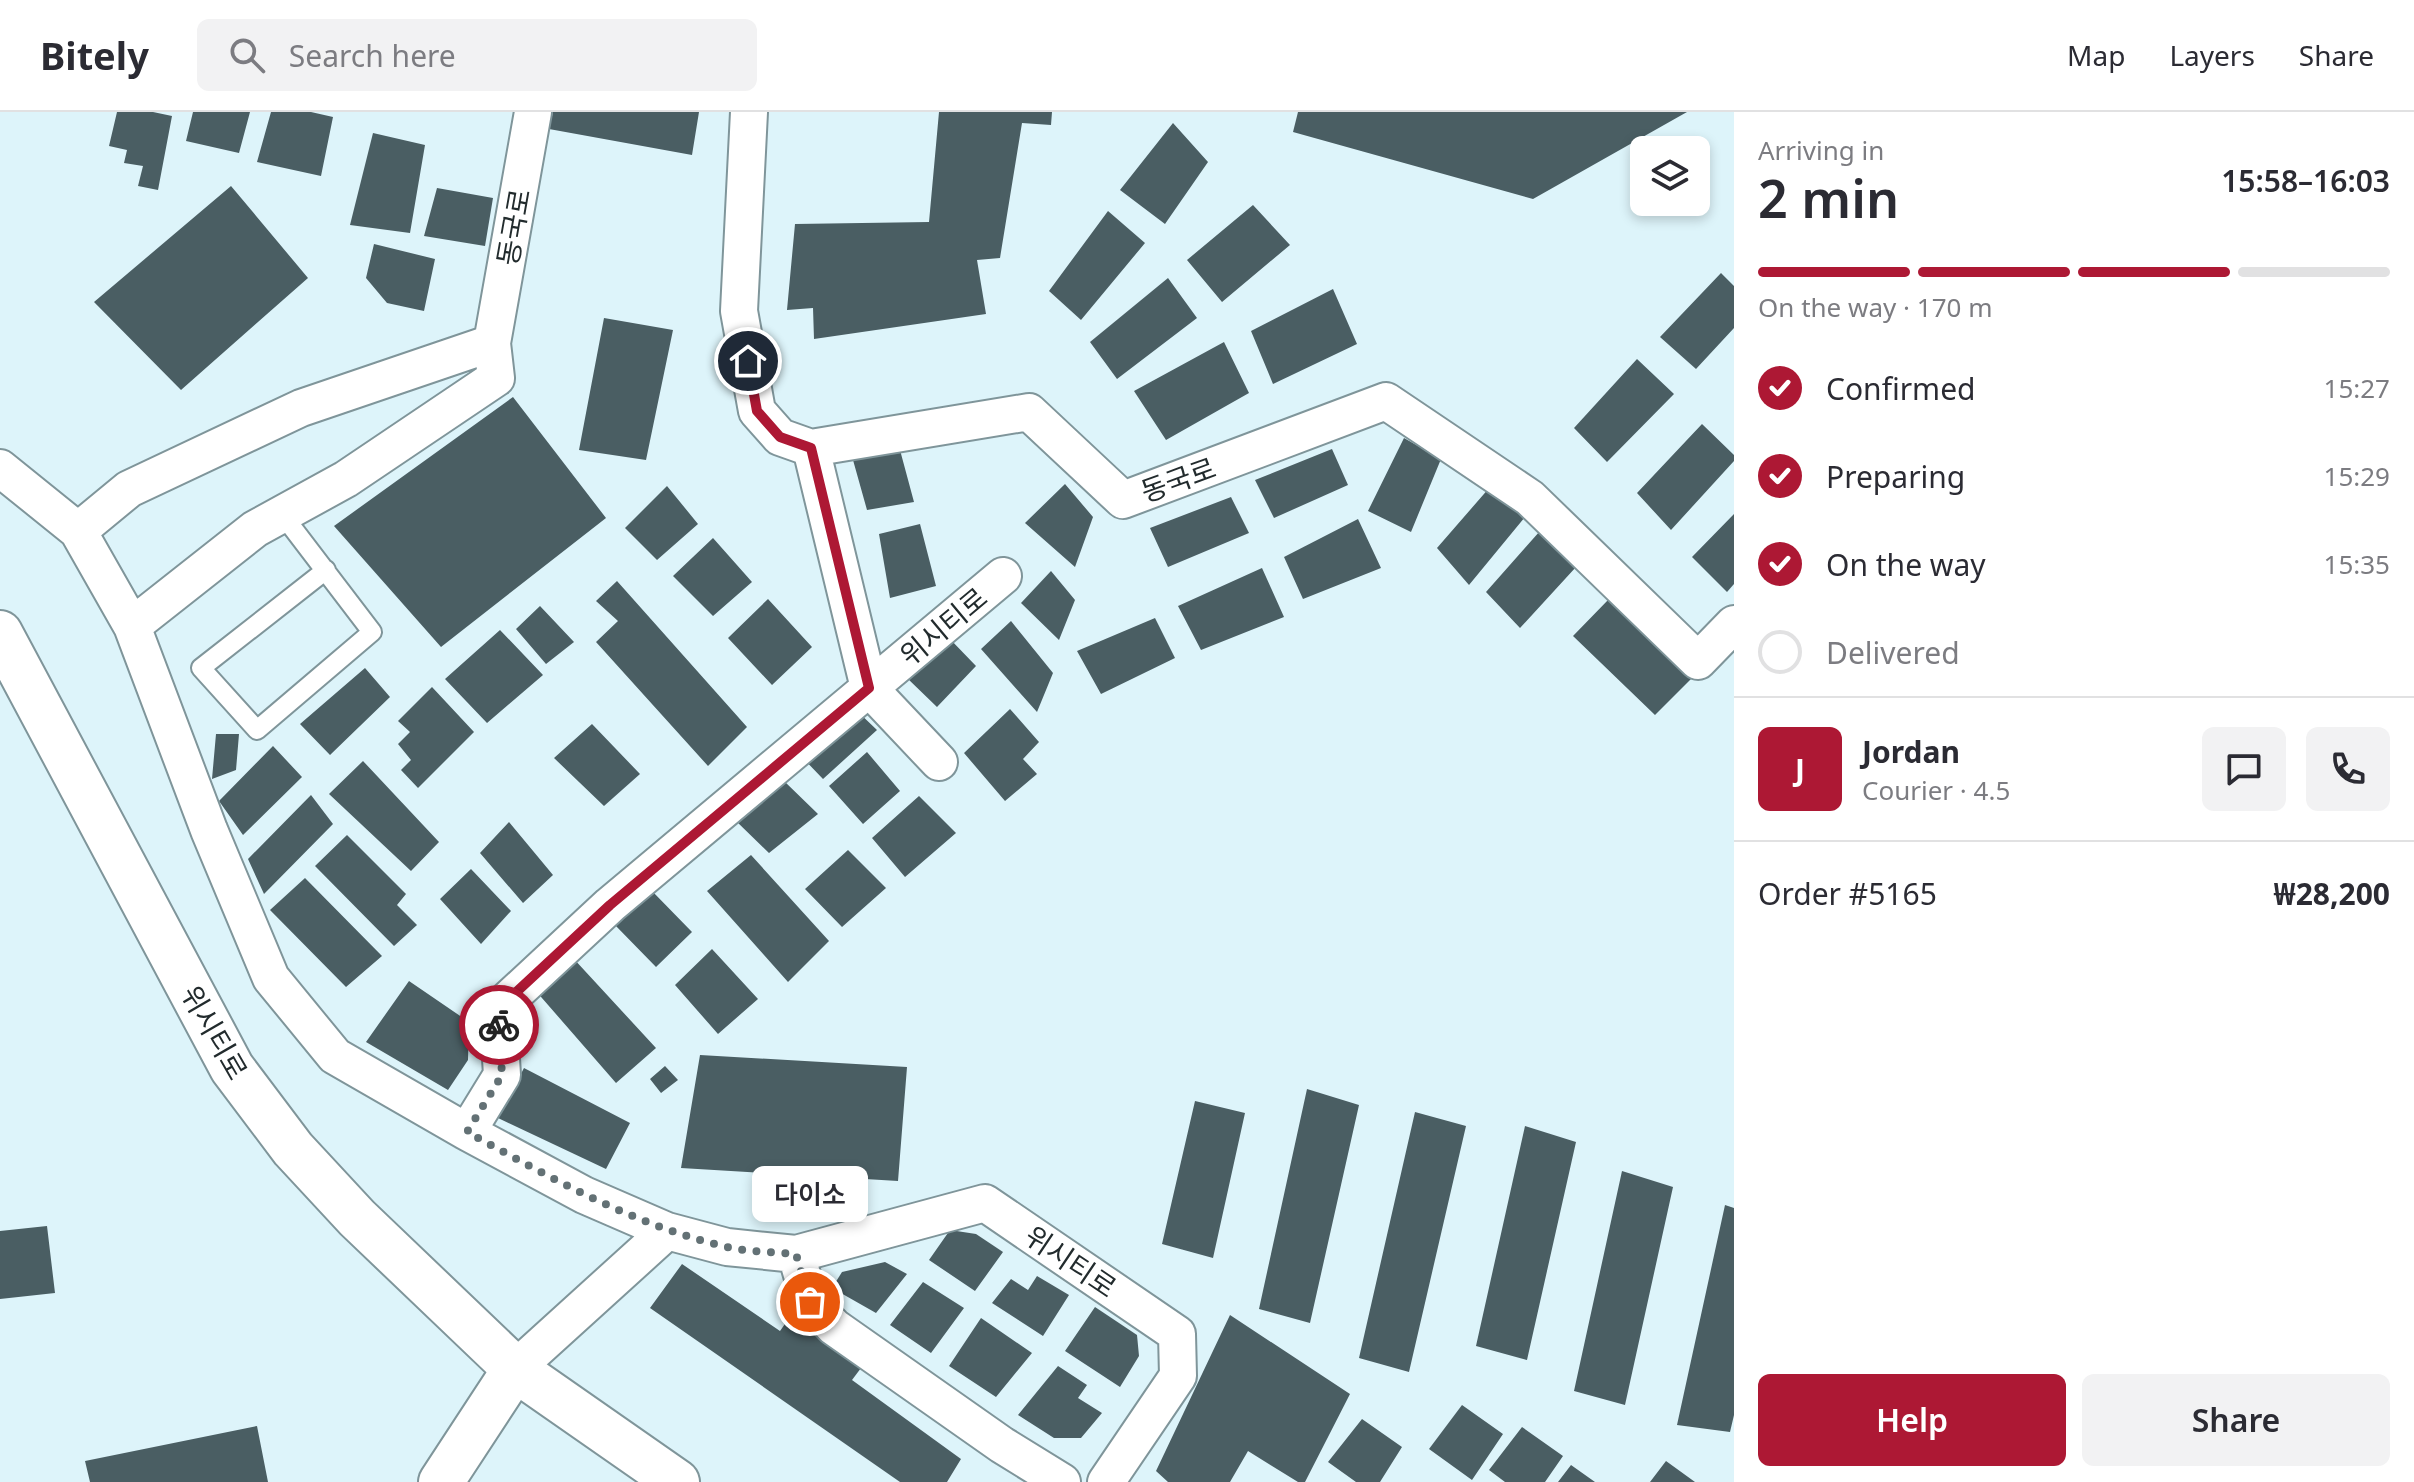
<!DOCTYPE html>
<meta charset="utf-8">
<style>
body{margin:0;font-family:"Noto Sans","Noto Sans KR",sans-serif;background:#f2f2f3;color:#2b2b33;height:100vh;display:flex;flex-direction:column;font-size:30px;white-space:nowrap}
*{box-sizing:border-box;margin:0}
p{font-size:26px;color:#7c7c81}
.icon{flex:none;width:44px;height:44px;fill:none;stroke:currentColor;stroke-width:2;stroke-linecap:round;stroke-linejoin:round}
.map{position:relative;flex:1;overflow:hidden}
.sheet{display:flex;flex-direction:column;background:#fff;width:680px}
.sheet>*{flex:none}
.tools{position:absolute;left:1630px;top:24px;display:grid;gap:16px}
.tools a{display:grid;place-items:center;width:80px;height:80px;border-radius:12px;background:#fff;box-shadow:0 4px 12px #0003;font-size:40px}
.pin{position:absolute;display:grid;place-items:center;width:68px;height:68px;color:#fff;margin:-34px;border:4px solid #fff;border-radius:50%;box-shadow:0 2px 8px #0007}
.courier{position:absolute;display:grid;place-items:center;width:80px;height:80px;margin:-40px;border:6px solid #ad1834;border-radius:50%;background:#fff;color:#222;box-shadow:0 2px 10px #0007}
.bubble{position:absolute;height:56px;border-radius:12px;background:#fff;box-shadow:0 4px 12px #0003;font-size:26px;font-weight:600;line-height:56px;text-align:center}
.summary em{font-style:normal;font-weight:600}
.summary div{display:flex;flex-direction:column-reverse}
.summary{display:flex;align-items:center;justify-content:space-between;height:136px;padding:0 24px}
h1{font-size:52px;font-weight:600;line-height:60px}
.bar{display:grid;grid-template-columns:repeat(4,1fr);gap:12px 8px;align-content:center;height:96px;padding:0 24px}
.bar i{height:10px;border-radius:6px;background:#e1e1e2}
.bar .current{background:#ad1834}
.bar p{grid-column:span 4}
.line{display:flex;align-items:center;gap:20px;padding:0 24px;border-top:2px solid #e1e1e2}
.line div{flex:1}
.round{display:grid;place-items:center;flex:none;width:84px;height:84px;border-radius:12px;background:#f2f2f3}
ol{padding:0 24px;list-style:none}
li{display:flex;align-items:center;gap:24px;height:88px}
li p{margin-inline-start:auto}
li .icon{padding:8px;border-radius:50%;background:#ad1834;color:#fff;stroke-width:4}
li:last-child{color:#7c7c81}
li i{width:44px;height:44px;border:4px solid #e1e1e2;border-radius:50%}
.primary-button{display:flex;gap:16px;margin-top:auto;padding:16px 24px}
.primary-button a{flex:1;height:92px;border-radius:12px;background:#ad1834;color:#fff;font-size:32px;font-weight:600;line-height:92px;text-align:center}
.primary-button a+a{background:#f2f2f3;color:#2b2b33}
header{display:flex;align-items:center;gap:48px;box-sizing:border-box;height:112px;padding:0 40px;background:#fff;border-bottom:2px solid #e1e1e2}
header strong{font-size:38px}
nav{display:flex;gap:44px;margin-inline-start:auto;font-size:28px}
.search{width:560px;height:72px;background:#f2f2f3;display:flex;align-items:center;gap:20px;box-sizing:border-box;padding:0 28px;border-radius:12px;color:#7c7c81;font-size:30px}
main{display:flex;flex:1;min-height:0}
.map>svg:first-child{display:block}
.building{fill:#4a5e63}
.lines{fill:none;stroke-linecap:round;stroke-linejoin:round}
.service-casing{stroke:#7f959a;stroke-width:22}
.minor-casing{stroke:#7f959a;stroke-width:40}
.tertiary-casing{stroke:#7f959a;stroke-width:48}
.secondary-casing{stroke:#7f959a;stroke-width:48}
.service{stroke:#fff;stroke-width:18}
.minor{stroke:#fff;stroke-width:36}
.tertiary{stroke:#fff;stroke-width:44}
.secondary{stroke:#fff;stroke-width:44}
.done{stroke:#637175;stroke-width:8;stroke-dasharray:0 14.4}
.route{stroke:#ad1834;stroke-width:10}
.labels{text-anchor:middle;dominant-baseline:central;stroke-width:8;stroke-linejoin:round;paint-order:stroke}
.street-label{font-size:28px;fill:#222b2d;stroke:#fff}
</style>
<header>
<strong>Bitely</strong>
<div class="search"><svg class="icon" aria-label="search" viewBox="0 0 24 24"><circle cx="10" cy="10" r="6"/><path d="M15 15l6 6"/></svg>Search here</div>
<nav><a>Map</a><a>Layers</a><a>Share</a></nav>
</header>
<main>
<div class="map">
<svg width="1734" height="1370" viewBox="0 0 1734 1370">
<rect width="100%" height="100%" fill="#ddf4fa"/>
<!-- building -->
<path class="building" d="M117,0h36l19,4 -14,74 -20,-4 5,-20 -19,-3 3,-13 -18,-4z
M193,0h57l-11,41 -53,-12z
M271,0h40l22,5 -12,59 -64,-14z
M553,0h146l-7,43 -143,-26z
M939,0h113l-1,13 -29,-2 -22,135 -23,2 9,54 -172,25 -1,-31 -26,2 8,-86 134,-2z
M1298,0h389l-154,87 -240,-67z
M1173,11l35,39 -43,62 -45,-34z
M373,21l52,12 -15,88 -60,-8z
M231,74l77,92 -127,112 -87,-88z
M437,76l56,10 -8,48 -61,-10z
M1253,93l37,40 -68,57 -35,-42z
M1108,99l37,32 -64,77 -32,-29z
M374,132l61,15 -11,52 -37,-8 -21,-25z
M1721,161l13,13v42l-38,41 -36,-32z
M1168,166l29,40 -80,61 -27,-37z
M1333,177l24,55 -84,40 -22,-53z
M604,206l69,12 -27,130 -67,-10z
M1224,230l25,51 -83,47 -32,-49z
M1637,247l37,35 -67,68 -33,-34z
M513,285l93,121 -165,129 -107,-121z
M1702,312l32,31v6l-63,69 -34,-37z
M1404,326l37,21 -30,73 -43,-21z
M1332,337l16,36 -74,33 -19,-38z
M900,338l14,52 -47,8 -14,-50z
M1065,372l28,33 -18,50 -50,-44z
M667,374l31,38 -41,36 -32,-32z
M1490,375l35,30 -56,68 -32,-37z
M1231,385l18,36 -81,34 -18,-39z
M1734,402v70l-7,8 -35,-35z
M1358,407l23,49 -78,31 -19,-42z
M920,412l16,62 -46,12 -11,-64z
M1540,419l36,36 -56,61 -34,-36z
M713,426l39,44 -39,34 -40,-40z
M1262,456l22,49 -83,33 -23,-44z
M1051,459l24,29 -16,40 -38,-37z
M617,469l130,146 -39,39 -112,-124 22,-21 -22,-20z
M768,487l44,48 -40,38 -44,-47z
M1608,488l83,79 -36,36 -82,-79z
M540,494l34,36 -28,22 -30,-35z
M1155,506l20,40 -74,36 -24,-43z
M1011,509l42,52 -16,39 -56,-63z
M500,518l43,45 -56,48 -42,-44z
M949,526l27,28 -39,41 -30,-29z
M365,556l25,29 -60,58 -30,-31z
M432,575l42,45 -56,56 -17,-18 10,-10 -13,-16 12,-12 -12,-11z
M855,597l22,21 -54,49 -24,-25z
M1010,597l29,33 -16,17 14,15 -32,27 -41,-48z
M592,612l48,50 -36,32 -50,-48z
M216,622h23l-3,36 -24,9z
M273,634l29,31 -59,58 -24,-34z
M867,640l33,39 -37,33 -34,-38z
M363,649l76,81 -28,29 -82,-77z
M783,668l35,34 -49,39 -34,-33z
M311,683l22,29 -69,70 -16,-35z
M919,684l37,37 -51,44 -33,-39z
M509,710l44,53 -30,28 -43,-50z
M347,723l59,59 -9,11 20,20 -23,21 -79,-80z
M848,738l38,38 -44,39 -37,-38z
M751,743l78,86 -41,41 -81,-91z
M471,757l40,42 -30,33 -41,-45z
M305,766l77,78 -36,31 -76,-77z
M652,779l40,41 -36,35 -42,-43z
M712,837l46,50 -40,35 -43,-49z
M573,846l83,90 -40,35 -81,-93z
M409,869l60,41 -1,38 -20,30 -82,-48z
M700,943l207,12 -9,114 -217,-13z
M665,954l13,14 -17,13 -11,-14z
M524,956l106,55 -24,46 -108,-51z
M1307,977l52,16 -49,218 -51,-14z
M1195,989l50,12 -32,145 -51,-14z
M1415,1000l51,14 -57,246 -50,-14z
M1525,1014l51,16 -49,218 -51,-14z
M1622,1059l51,16 -48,218 -51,-14z
M1725,1093l9,3v207l-4,17 -53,-7z
M47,1114l8,67 -55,6v-68z
M950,1118l26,4 27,18 -28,39 -46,-31z
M885,1150l22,12 -31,39 -44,-25 10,-16z
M682,1152l98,67 12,-17 72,50 -12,16 109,79 -14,23h-47l-250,-174z
M1037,1164l32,19 -26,41 -51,-33 19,-24 17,11z
M923,1170l41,26 -33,45 -41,-28z
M1095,1195l42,28 2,21 -19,31 -55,-36z
M1230,1203l120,79 -45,88h-7l-50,-31 -18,31h-62l-12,-11z
M981,1206l51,35 -36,44 -47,-31z
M1058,1254l29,19 -9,13 24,15 -21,25h-27l-36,-23z
M1462,1293l41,29 -31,46 -43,-31z
M1362,1307l40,28 -22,35h-24l-28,-20z
M257,1314l11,56h-178l-5,-21z
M1522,1315l41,29 -18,26h-40l-16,-12z
M1666,1349l29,21h-45z
M1571,1353l24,17h-37z"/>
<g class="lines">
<defs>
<path id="service" d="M282,402l90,118 -115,98 -56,-62 125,-98"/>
<path id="minor" d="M749,0l-10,199 18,100 23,26 31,11 218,-36 94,88 263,-99 144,97 168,163 36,-37
M811,336l58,240 70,74
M0,356l78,63 54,95 77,204 62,148 64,78 132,76
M78,419l51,-42 172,-81 191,-65
M132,514l123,-97 91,-50 150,-101 -4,-35 41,-231
M667,1119l-83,-36 -117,-63 35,-57 -4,-66 112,-104 393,-329
M796,1142l14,48 24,25 168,118 60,37
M515,1257l152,-138 60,16 69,7 189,-51 192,131 1,42 -72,106"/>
<path id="tertiary" d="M441,1370l74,-113"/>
<path id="secondary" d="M0,521l232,435 61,81 64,69 158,151 162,113"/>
</defs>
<!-- service casing -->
<use href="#service" class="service-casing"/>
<!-- minor casing -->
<use href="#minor" class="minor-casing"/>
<!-- tertiary casing -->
<use href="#tertiary" class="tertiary-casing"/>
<!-- secondary casing -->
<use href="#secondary" class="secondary-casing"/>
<!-- service -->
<use href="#service" class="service"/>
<!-- minor -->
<use href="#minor" class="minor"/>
<!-- tertiary -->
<use href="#tertiary" class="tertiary"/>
<!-- secondary -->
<use href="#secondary" class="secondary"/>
</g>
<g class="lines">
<!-- done -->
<path class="done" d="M499,913l3,50 -35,57c83,45 164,92 256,114 23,6 49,6 73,8l14,48"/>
<!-- route -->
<path class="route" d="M499,913l-1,-16 112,-104 259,-217 -58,-240 -31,-11 -23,-26 -9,-50"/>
</g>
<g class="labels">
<!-- street labels -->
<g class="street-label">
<text transform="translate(513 115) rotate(-80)">동국로</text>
<text transform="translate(1178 367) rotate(-20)">동국로</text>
<text transform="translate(943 514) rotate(-40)">위시티로</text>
<text transform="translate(215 920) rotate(60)">위시티로</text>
<text transform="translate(1071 1149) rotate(34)">위시티로</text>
</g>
</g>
</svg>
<div class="tools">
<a><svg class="icon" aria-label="layers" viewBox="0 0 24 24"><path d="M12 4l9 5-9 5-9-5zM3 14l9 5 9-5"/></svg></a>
</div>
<div class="pin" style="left:810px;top:1190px;background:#ea580c"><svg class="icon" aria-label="bag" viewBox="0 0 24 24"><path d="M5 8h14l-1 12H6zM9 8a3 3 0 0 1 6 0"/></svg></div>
<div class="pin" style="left:748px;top:249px;background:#1f2937"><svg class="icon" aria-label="home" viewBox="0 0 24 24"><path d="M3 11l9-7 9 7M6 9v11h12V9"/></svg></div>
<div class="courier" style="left:499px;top:913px"><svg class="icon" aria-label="bike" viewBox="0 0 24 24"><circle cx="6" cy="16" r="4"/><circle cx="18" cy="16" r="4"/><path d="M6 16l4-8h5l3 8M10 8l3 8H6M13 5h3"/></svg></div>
<div class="bubble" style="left:752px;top:1054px;width:116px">다이소</div>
</div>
<section class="sheet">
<div class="summary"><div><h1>2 min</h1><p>Arriving in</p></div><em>15:58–16:03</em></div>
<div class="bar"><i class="current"></i><i class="current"></i><i class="current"></i><i></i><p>On the way · 170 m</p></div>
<ol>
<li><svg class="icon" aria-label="check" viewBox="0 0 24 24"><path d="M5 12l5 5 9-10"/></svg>Confirmed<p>15:27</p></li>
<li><svg class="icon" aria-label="check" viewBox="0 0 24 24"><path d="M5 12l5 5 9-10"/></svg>Preparing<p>15:29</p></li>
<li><svg class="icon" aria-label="check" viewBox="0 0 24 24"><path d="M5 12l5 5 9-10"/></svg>On the way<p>15:35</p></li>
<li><i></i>Delivered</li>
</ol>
<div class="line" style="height:144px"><b class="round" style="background:#ad1834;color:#fff">J</b><div><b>Jordan</b><p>Courier · 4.5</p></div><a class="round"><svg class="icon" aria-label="chat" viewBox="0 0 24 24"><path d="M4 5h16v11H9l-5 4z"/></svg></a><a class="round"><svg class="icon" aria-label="phone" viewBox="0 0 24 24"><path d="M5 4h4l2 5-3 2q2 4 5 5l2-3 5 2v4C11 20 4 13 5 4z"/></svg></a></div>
<div class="line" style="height:104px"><div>Order #5165</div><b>₩28,200</b></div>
<div class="primary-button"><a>Help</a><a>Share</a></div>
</section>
</main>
